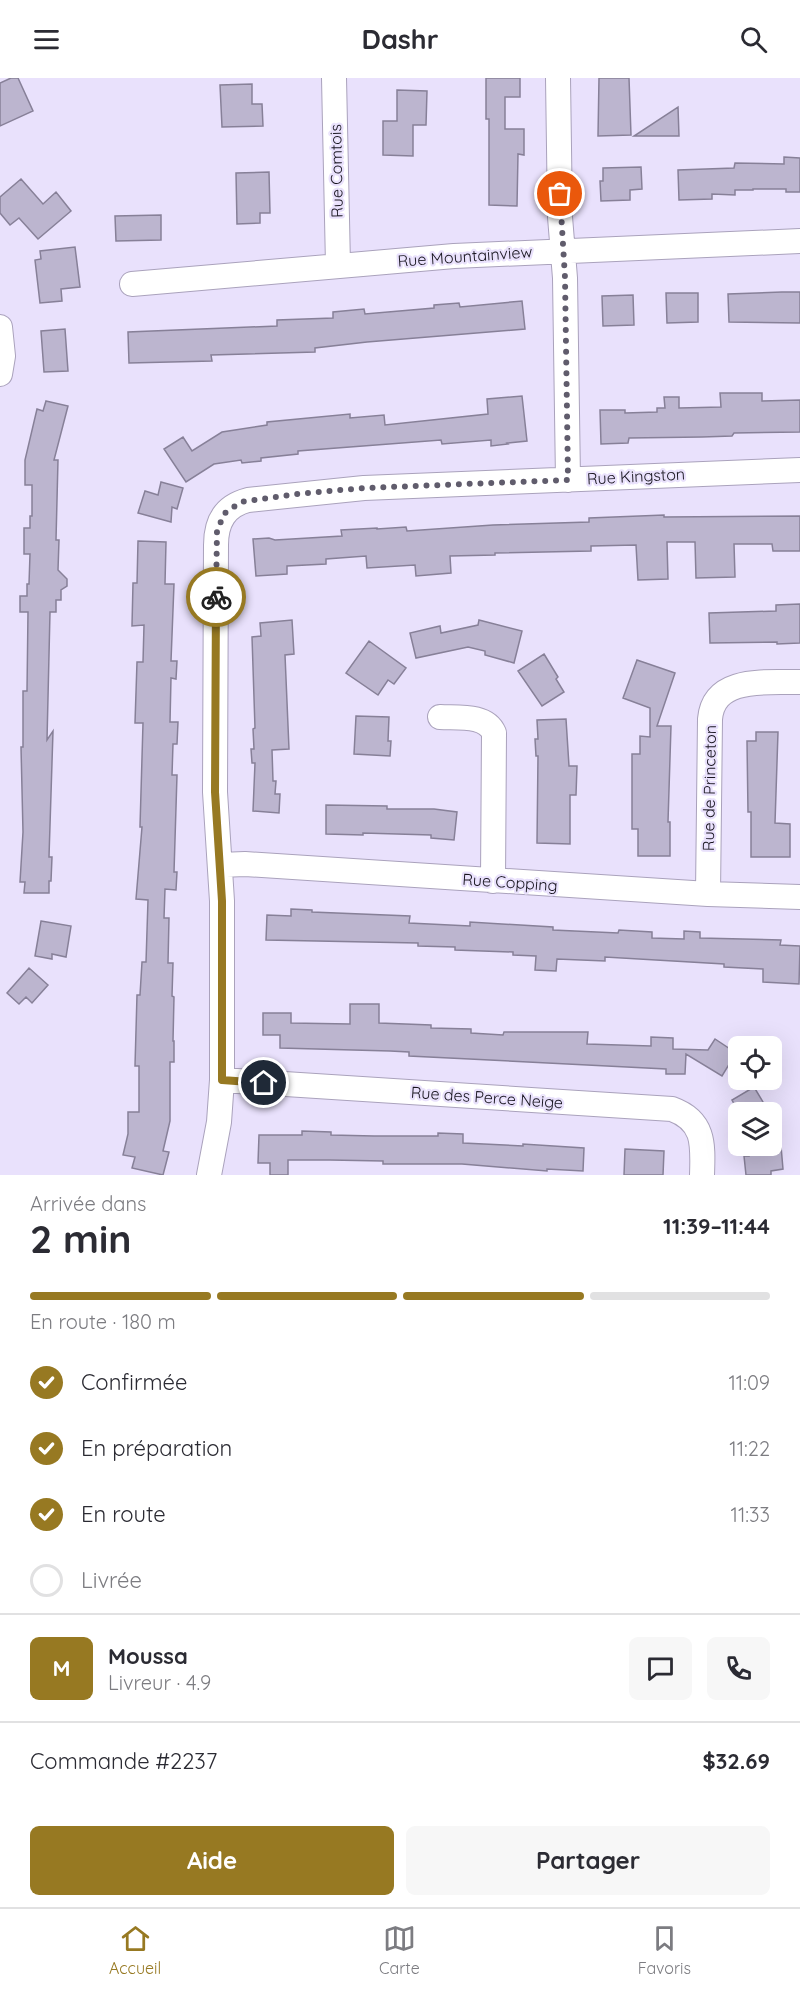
<!DOCTYPE html>
<html lang="fr">
<meta charset="utf-8">
<style>
body{margin:0;font-family:Quicksand,sans-serif;background:#f7f7f7;color:#2b2b33;height:100vh;display:flex;flex-direction:column;font-size:22px;white-space:nowrap}
*{box-sizing:border-box;margin:0}
p{font-size:20px;color:#7c7c81}
.icon{flex:none;width:33px;height:33px;fill:none;stroke:currentColor;stroke-width:2;stroke-linecap:round;stroke-linejoin:round}
.map{position:relative;height:1097px;overflow:hidden}
.sheet{display:flex;flex-direction:column;background:#fff;flex:1}
.sheet>*{flex:none}
.buttons{position:absolute;left:728px;top:958px;display:grid;gap:12px}
.buttons a{display:grid;place-items:center;width:54px;height:54px;border-radius:9px;background:#fff;box-shadow:0 6px 24px #0002;font-size:30px}
.pin{position:absolute;display:grid;place-items:center;width:51px;height:51px;color:#fff;margin:-26px;border:3px solid #fff;border-radius:50%;box-shadow:0 2px 6px #0007}
.courier{position:absolute;display:grid;place-items:center;width:60px;height:60px;margin:-30px;border:4px solid #977922;border-radius:50%;background:#fff;color:#222;box-shadow:0 2px 8px #0007}
.head em{font-style:normal;font-weight:700}
.head div{display:flex;flex-direction:column-reverse}
.head{display:flex;align-items:center;justify-content:space-between;height:102px;padding:0 30px}
h1{font-size:39px;font-weight:700;line-height:45px}
.bar{display:grid;grid-template-columns:repeat(4,1fr);gap:9px 6px;align-content:center;height:72px;padding:0 30px}
.bar i{height:8px;border-radius:4px;background:#e1e1e2}
.bar .on{background:#977922}
.bar p{grid-column:span 4}
.line{display:flex;align-items:center;gap:15px;padding:0 30px;border-top:2px solid #e1e1e2}
.line div{flex:1}
.round{display:grid;place-items:center;flex:none;width:63px;height:63px;border-radius:9px;background:#f7f7f7}
ol{padding:0 30px;list-style:none}
li{display:flex;align-items:center;gap:18px;height:66px}
li p{margin-inline-start:auto}
li .icon{padding:6px;border-radius:50%;background:#977922;color:#fff;stroke-width:4}
li:last-child{color:#7c7c81}
li i{width:33px;height:33px;border:3px solid #e1e1e2;border-radius:50%}
.cta{display:flex;gap:12px;margin-top:auto;padding:12px 30px}
.cta a{flex:1;height:69px;border-radius:9px;background:#977922;color:#fff;font-size:24px;font-weight:700;line-height:69px;text-align:center}
.cta a+a{background:#f7f7f7;color:#2b2b33}
header{display:flex;justify-content:space-between;align-items:center;height:78px;padding:0 30px;background:#fff;font-size:27px;font-weight:700}
.tab-bar{display:flex;justify-content:space-around;align-items:center;height:84px;border-top:2px solid #e1e1e2;background:#fff;font-size:16px;color:#7c7c81}
.tab-bar a{display:grid;justify-items:center;gap:3px}
.tab-bar .on{color:#977922}
.map>svg:first-child{display:block}
.building{fill:#bcb5cf;stroke:#878098;stroke-width:1.5}
.lines{fill:none;stroke-linecap:round;stroke-linejoin:round}
.minor-casing{stroke:#aaa2bc;stroke-width:26}
.minor{stroke:#fff;stroke-width:24}
.done{stroke:#605c6c;stroke-width:6;stroke-dasharray:0 10.8}
.route{stroke:#977922;stroke-width:8}
.labels{text-anchor:middle;dominant-baseline:central;stroke-width:4.5;stroke-linejoin:round;paint-order:stroke}
.street-label{font-size:16px;fill:#17141e;stroke:#e9e1fc}
</style>
<header><svg class="icon" aria-label="menu" viewBox="0 0 24 24"><path d="M4 6h16M4 12h16M4 18h16"/></svg>Dashr<svg class="icon" aria-label="search" viewBox="0 0 24 24"><circle cx="10" cy="10" r="6"/><path d="M15 15l6 6"/></svg></header>
<div class="map">
<svg width="800" height="1097" viewBox="0 0 800 1097">
<rect width="100%" height="100%" fill="#e9e1fc"/>
<!-- building -->
<path class="building" d="M11,0h7l15,33 -33,15v-43z
M486,0h34v19h-15v32h19v26l-6,-1 -1,52 -28,-1v-86h-3z
M599,0h30l2,57 -33,1z
M252,6v20h10l1,22 -41,1 -2,-42z
M397,12l30,1 -1,34h-13v31l-30,-1v-34h14z
M678,29l1,29h-45z
M784,79l16,1v34h-14v-3h-33v1h-18v5l-23,-1v5l-33,1 -1,-30 56,-2 1,-5 49,1z
M641,89l1,22 -12,1v10l-29,1 -1,-20h3v-13z
M269,94l1,41h-10v10l-23,1 -1,-51z
M21,101l22,25 13,-12 15,19 -33,28 -19,-21 -9,7 -10,-12v-16z
M161,137v25l-45,1 -1,-25z
M75,169l5,40 -19,2 1,12 -22,2 -5,-43 6,-1 -1,-8z
M782,214h18v31l-71,-1 -1,-28z
M666,215h32v29l-31,1z
M633,217l1,30 -31,1 -1,-30z
M522,223l3,28 -158,13 -52,6v4l-104,3 1,6 -83,2 -1,-31 149,-6v-6l56,-2v-6l31,-3 1,5 69,-6v-3l25,-2 1,4z
M65,251l3,42 -24,1 -3,-41z
M720,315h42v8l38,-1v32l-66,1 -2,3 -30,1 -73,1 -1,5 -27,1 -1,-34h25v3l32,-1v-4h8l-1,-11h15v11l42,-1z
M522,318l5,45 -20,2 1,1 -17,2v-6l-49,4 -1,-4 -143,11v3l-37,4v3l-19,2 -1,-3 -27,4 -28,18 -22,-33 19,-12 9,14 30,-19 45,-7v-3l83,-8v4l34,-3 1,10 103,-11 -1,-15z
M46,323l22,5 -14,54h4l-2,80h3l-1,30 9,9v7l-6,4v10h-5v12h-6l-3,128 6,-9 -4,126h3l-1,24h-2v12h-25l1,-11h-5l3,-50 -2,-85h2v-56h4l1,-79h-8v-16h7v-12h2l1,-30h-6v-26h6v-12h2v-31h-7v-25l12,-51 6,2z
M161,404l22,6 -6,21 -5,-2 -1,15 -33,-9 7,-22 13,4z
M664,437v2l136,-1v35h-27l-1,-7h-38l1,33 -39,1 -1,-36h-28l1,37 -30,1 -2,-35 -45,1v5l-96,2v2l-45,1 1,17 -35,3 -1,-11 -48,3 -1,-12 -40,3v5l-39,2v8l-31,2 -3,-37 16,-1 6,2 67,-4 -1,-6 36,-2v1l29,-2 1,4 86,-6 96,-3v-4z
M138,463l28,1 -1,42h9l-3,77h6l-1,18 -5,-1 -1,44h8l-1,22h-4l-1,31h5l-3,97h3l-1,18 -11,-1 -1,29h5l-1,45h5l-1,33 2,1 -1,44h1v21h-4v59l-7,30 6,1 -6,23 -31,-7 3,-11 -12,-2 5,-21v-22h11v-46h-4l2,-71h3l2,-33h4l2,-62 -12,-1 6,-72h-2l3,-104h-8l2,-61h6l1,-37 -12,1 1,-43h4z
M800,526v39l-23,1v-2l-67,1 -1,-30 67,-2v-6z
M292,542l2,34 -9,1 4,94 -17,1 1,31h3l-1,13h5l-1,19 -26,-2 2,-48h-3l-1,-14h3l-1,-20 2,-1 -3,-91 9,-1 -1,-13z
M479,542l43,11 -8,32 -29,-8v-4l-17,-4 -52,11 -6,-25 30,-7 1,7 37,-8z
M369,563l37,27 -12,16 -6,-4 -10,15 -32,-22z
M544,576l14,23 -2,2 8,13 -22,14 -24,-35z
M637,582l38,13 -18,53h14l-3,96h2v34h-32v-27h-6v-75h8v-18l10,1v-29l-27,-10z
M356,638l33,1 -1,24h3l-1,15 -36,-2z
M566,641l3,47h8l-1,29h-6v49l-33,-1 1,-87h-2l-1,-17h3l-1,-19z
M756,654h22l-3,91 15,1v33h-39v-45h-3l-1,-71h9z
M326,727l61,1v3h47l23,3 -3,28 -23,-2v-3l-68,-2v2l-37,-1z
M291,831l21,1v2l98,4 -1,7 61,3v-4l83,5v3l65,3 1,-3 33,2v6l32,1v-8l16,1v6l81,2 -1,5 20,1 -1,38 -36,-2v-13l-39,-2v-3l-119,-7v4l-48,-2 -1,12 -21,-1 1,-14 -23,-1v-3l-58,-2v-3l-37,-1v-3l-152,-3 1,-25 24,1z
M41,843l30,5 -5,31 -14,-3v5l-17,-3z
M29,890l19,17 -16,18 -6,-6 -7,7 -12,-11z
M350,926h29v19l52,2v3l40,1v4l32,2 1,-3h84l-1,12 64,2v-9l22,1v11l35,1 7,-11 21,14 -14,23 -36,-22 -1,20h-19v-5l-257,-13v-4l-19,-1 -110,-3v-13h-17v-22h28v10l59,1z
M754,1009l12,20 -11,6h-16l-7,-13z
M302,1053l29,1v3l43,1h64v-3l25,1v9l60,3v-2l61,4 -1,23 -36,-2v2l-85,-7h-79v-3l-53,-1h-42v15h-18v-12h-12l1,-28h43z
M748,1068h33l2,23 -12,2v4h-25l-2,-19h5z
M625,1071l39,2 -1,24h-39z"/>
<g class="lines">
<defs>
<path id="minor" d="M334,0l4,187
M558,0l2,139 5,61 3,202
M132,206l322,-28 346,-15
M0,249l3,29 -3,18
M440,639c18,1 46,-3 54,16l-1,148
M220,787l25,-1 463,30 92,3
M708,816l2,-175c4,-44 58,-36 90,-37
M222,1002l450,29c33,12 31,36 30,66
M209,1097l10,-53 3,-42v-179l-7,-109 1,-247c0,-23 9,-39 32,-45l116,-12 436,-18"/>
</defs>
<!-- minor casing -->
<use href="#minor" class="minor-casing"/>
<!-- minor -->
<use href="#minor" class="minor"/>
</g>
<g class="lines">
<!-- done -->
<path class="done" d="M216,519l1,-67 8,-17 16,-11 55,-8 68,-6 204,-8 -3,-202 -5,-84"/>
<!-- route -->
<path class="route" d="M216,519l-1,195 7,109v179l42,3"/>
</g>
<g class="labels">
<!-- street labels -->
<g class="street-label">
<text transform="translate(336 93) rotate(-91)">Rue Comtois</text>
<text transform="translate(465 178) rotate(-4)">Rue Mountainview</text>
<text transform="translate(636 398) rotate(-3)">Rue Kingston</text>
<text transform="translate(709 710) rotate(-89)">Rue de Princeton</text>
<text transform="translate(510 804) rotate(4)">Rue Copping</text>
<text transform="translate(487 1019) rotate(4)">Rue des Perce Neige</text>
</g>
</g>
</svg>
<div class="buttons">
<a><svg class="icon" aria-label="locate" viewBox="0 0 24 24"><circle cx="12" cy="12" r="6"/><path d="M12 2v4M12 18v4M2 12h4M18 12h4"/></svg></a>
<a><svg class="icon" aria-label="layers" viewBox="0 0 24 24"><path d="M12 4l9 5-9 5-9-5zM3 14l9 5 9-5"/></svg></a>
</div>
<div class="pin" style="left:560px;top:116px;background:#ea580c"><svg class="icon" aria-label="bag" viewBox="0 0 24 24"><path d="M5 8h14l-1 12H6zM9 8a3 3 0 0 1 6 0"/></svg></div>
<div class="pin" style="left:264px;top:1005px;background:#1f2937"><svg class="icon" aria-label="home" viewBox="0 0 24 24"><path d="M3 11l9-7 9 7M6 9v11h12V9"/></svg></div>
<div class="courier" style="left:216px;top:519px"><svg class="icon" aria-label="bike" viewBox="0 0 24 24"><circle cx="6" cy="16" r="4"/><circle cx="18" cy="16" r="4"/><path d="M6 16l4-8h5l3 8M10 8l3 8H6M13 5h3"/></svg></div>
</div>
<section class="sheet">
<div class="head"><div><h1>2 min</h1><p>Arrivée dans</p></div><em>11:39–11:44</em></div>
<div class="bar"><i class="on"></i><i class="on"></i><i class="on"></i><i></i><p>En route · 180 m</p></div>
<ol>
<li><svg class="icon" aria-label="check" viewBox="0 0 24 24"><path d="M5 12l5 5 9-10"/></svg>Confirmée<p>11:09</p></li>
<li><svg class="icon" aria-label="check" viewBox="0 0 24 24"><path d="M5 12l5 5 9-10"/></svg>En préparation<p>11:22</p></li>
<li><svg class="icon" aria-label="check" viewBox="0 0 24 24"><path d="M5 12l5 5 9-10"/></svg>En route<p>11:33</p></li>
<li><i></i>Livrée</li>
</ol>
<div class="line" style="height:108px"><b class="round" style="background:#977922;color:#fff">M</b><div><b>Moussa</b><p>Livreur · 4.9</p></div><a class="round"><svg class="icon" aria-label="chat" viewBox="0 0 24 24"><path d="M4 5h16v11H9l-5 4z"/></svg></a><a class="round"><svg class="icon" aria-label="phone" viewBox="0 0 24 24"><path d="M5 4h4l2 5-3 2q2 4 5 5l2-3 5 2v4C11 20 4 13 5 4z"/></svg></a></div>
<div class="line" style="height:78px"><div>Commande #2237</div><b>$32.69</b></div>
<div class="cta"><a>Aide</a><a>Partager</a></div>
</section>
<nav class="tab-bar">
<a class="on"><svg class="icon" aria-label="home" viewBox="0 0 24 24"><path d="M3 11l9-7 9 7M6 9v11h12V9"/></svg>Accueil</a>
<a><svg class="icon" aria-label="map" viewBox="0 0 24 24"><path d="M3 6l6-2 6 2 6-2v14l-6 2-6-2-6 2zM9 4v14M15 6v14"/></svg>Carte</a>
<a><svg class="icon" aria-label="saved" viewBox="0 0 24 24"><path d="M7 4h10v16l-5-4-5 4z"/></svg>Favoris</a>
</nav>
